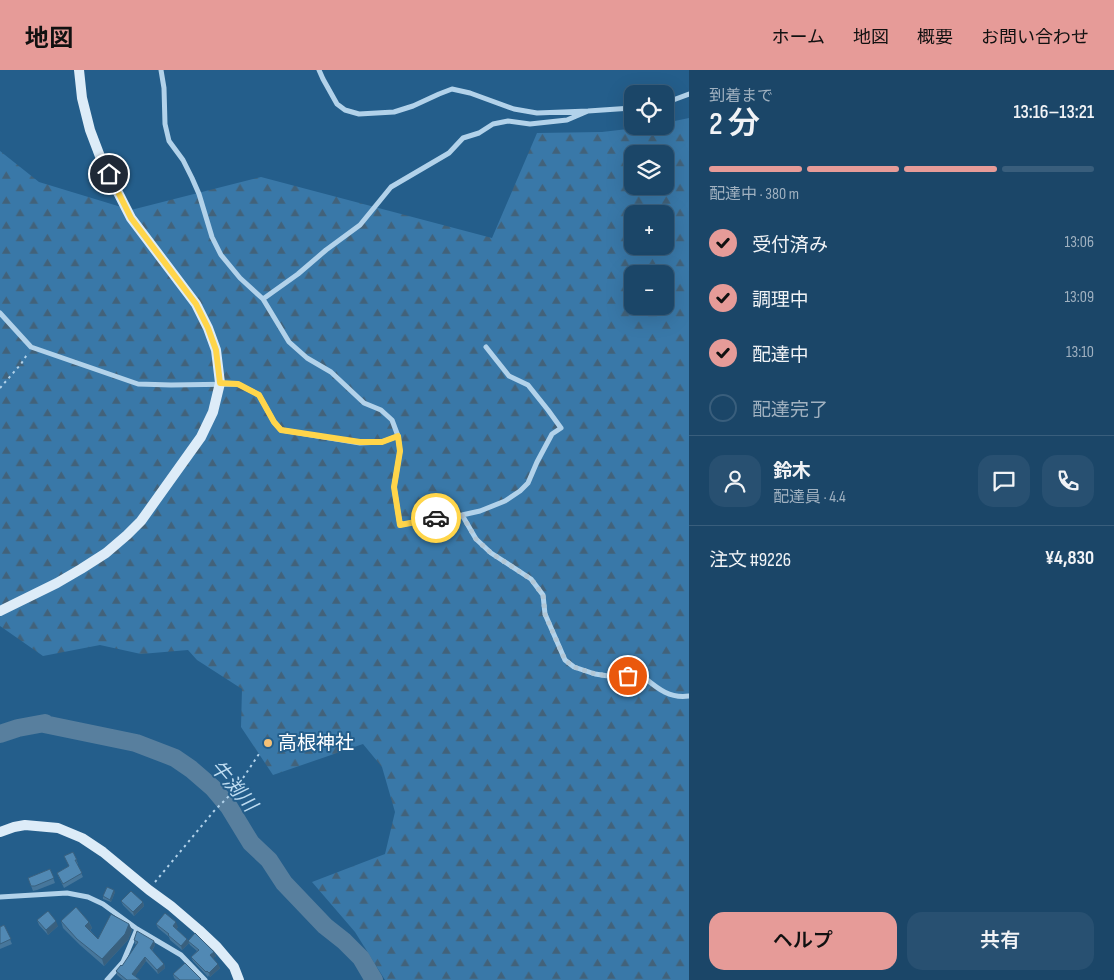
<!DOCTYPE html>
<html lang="ja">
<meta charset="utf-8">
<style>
body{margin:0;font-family:"Sofia Sans Condensed","Noto Sans JP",sans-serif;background:#285071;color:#f1f3f6;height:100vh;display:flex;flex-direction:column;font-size:19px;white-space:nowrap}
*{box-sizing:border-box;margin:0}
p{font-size:16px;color:#a0b1c0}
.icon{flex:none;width:28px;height:28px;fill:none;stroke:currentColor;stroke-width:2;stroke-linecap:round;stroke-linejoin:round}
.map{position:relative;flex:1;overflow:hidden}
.side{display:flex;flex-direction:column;background:#1b4668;width:425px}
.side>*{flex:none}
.controls{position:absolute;left:624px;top:15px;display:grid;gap:10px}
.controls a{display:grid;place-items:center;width:50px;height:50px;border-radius:10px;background:#1b4668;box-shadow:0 5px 20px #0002,0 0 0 1px #395e7c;font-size:25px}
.pin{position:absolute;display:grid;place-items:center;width:42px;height:42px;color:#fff;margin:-21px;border:2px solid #fff;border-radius:50%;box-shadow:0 1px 5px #0007}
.courier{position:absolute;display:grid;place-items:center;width:50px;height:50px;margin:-25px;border:4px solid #ffd54a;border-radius:50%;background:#fff;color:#222;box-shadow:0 1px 6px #0007}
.summary em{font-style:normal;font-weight:600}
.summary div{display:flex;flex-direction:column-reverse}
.summary{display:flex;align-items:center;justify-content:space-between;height:85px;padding:0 20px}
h1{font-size:32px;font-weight:600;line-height:38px}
.bar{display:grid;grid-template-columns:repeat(4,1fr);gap:8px 5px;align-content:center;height:60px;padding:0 20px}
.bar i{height:6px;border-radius:4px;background:#395e7c}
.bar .selected{background:#e69b98}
.bar p{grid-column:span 4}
.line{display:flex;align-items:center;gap:12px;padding:0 20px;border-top:1px solid #395e7c}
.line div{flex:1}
.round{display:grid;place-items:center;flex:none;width:52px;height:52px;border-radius:15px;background:#285071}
ol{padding:0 20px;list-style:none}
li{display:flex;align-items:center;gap:15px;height:55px}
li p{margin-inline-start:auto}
li .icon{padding:5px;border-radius:50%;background:#e69b98;color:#111;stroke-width:4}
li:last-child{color:#a0b1c0}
li i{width:28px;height:28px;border:2px solid #395e7c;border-radius:50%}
.button{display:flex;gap:10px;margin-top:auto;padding:10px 20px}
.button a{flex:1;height:58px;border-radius:15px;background:#e69b98;color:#111;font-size:20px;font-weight:600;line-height:58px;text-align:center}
.button a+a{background:#285071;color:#f1f3f6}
header{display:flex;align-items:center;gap:30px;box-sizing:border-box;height:70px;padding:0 25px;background:#e69b98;color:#111}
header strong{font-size:24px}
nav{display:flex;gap:28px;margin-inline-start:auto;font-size:18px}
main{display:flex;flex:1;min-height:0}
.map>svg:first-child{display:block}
.forest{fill:url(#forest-firs);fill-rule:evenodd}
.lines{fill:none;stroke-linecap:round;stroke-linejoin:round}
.river{stroke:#587f9e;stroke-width:18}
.path{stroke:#b2d2ea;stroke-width:2;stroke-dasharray:2.5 4;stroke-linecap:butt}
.street{stroke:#b2d2ea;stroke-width:5}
.secondary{stroke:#ddecf8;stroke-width:10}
.wall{fill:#46769b}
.shaded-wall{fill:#39607e}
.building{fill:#5189b4;stroke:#39607e}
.done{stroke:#b2c7d6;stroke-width:5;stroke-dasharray:0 9}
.route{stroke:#ffd54a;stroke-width:6}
.poi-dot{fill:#f5c176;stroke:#245e8b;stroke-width:2}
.labels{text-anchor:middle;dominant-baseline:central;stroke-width:4;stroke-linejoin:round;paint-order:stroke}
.poi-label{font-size:19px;fill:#fff;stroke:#245e8b;text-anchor:start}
.water-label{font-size:20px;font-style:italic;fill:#bedcf1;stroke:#245e8b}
</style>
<header>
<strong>地図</strong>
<nav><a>ホーム</a><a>地図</a><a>概要</a><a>お問い合わせ</a></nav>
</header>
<main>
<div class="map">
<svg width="689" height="910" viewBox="0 0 689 910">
<defs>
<pattern id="forest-firs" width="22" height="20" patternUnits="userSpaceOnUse" patternTransform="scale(1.25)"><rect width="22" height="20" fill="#3978a8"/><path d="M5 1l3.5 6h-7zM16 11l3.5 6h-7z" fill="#42627a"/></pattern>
</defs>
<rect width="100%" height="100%" fill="#245e8b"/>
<!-- forest -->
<path class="forest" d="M689,48v862h-304l-30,-48 -43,-50 73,-28 10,-42 -13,-45 -19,-23 -90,31 -32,-48 1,-38 -45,-29 -9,-10 -47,4 -41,-9 -57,11 -43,-30v-475l39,31 92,28 130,-33 231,61 45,-105 65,-1 51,-6h12v-3zM632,84h33v32h-33zM632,144h33v32h-33zM632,204h33v32h-33z"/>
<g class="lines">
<!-- river -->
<path class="river" d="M0,664l18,-6 27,-5 -1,1 92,19 39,15 16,11 22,19 16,19 22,36 18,17 15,23 41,43 19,15 17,17 13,22"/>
<!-- path -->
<path class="path" d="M0,318l21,-24 7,-11
M155,812l59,-71 21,-21 24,-36"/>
<!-- street -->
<path class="street" d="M161,0l3,18 1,36 4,17 14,19 9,18 7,16 13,43 9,18 19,23 23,21 26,43 18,16 24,14 33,31 17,7 11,10 6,16 2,15 -6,36 6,38 40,-8 22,-2 18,-4 25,-10 15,-10 8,-8 9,-21 15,-28 9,-6 -13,-18 -20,-25 -19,-9 -23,-29
M319,0l4,9 14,25 8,6 14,4 35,-2 19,-6 26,-12 13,-5 18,4 44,16 23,4 51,-2 44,-3
M665,33l24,-9
M263,229l35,-25 28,-24 34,-25 31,-38 58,-34 14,-15 16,-5 14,-9 15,-3 22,3 37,-4 21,-9
M0,243l31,34 107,37 33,1 67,-1 21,11 15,27 7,8 79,13 22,-1 16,-6
M462,445l14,24 15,14 40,26 12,16 2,19 20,46 9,7 21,7 20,3 26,-2c15,12 27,24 48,21
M0,827l67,-4 21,4 15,7 34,25 44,26 24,25
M107,910l16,-18 14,-33"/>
<!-- secondary -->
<path class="secondary" d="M0,541l57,-28 24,-14 25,-16 21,-18 14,-14 60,-84 12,-25 7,-29 -4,-33 -8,-22 -12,-24 -65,-86 -30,-59 -11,-29 -8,-32 -3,-28
M0,762l14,-5 11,-2 33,3 24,10 21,14 46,38 22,16 28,24 18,17 17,20 5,13"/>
</g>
<!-- wall -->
<path class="wall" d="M73,782l5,12h-1l6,13 -19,11 -7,-15 12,-7z
M50,799l5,14 -18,7 -4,1 -5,-13z
M115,822l-4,10 -8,-3v-3z
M121,831l22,1 1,4 -10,10 -11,-11z
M37,850l21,6 -10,9 -9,-10z
M61,851l28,1 3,6 -2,2 8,9 31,-15 3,6 -4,10 -24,26 -24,-21 -17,-17z
M156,854l22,3 -2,2 11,10 2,4 -7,7 -12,-10 -1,-3 -11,-9z
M4,855l8,19 -12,5v-22z
M134,870l20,1 1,4 -3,6 12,13 1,4 -7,6 -12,-13 -11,15 5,4h-17l-6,-5 -1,-4 6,-5 15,-21 -2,-1z
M188,871l26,11 2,4 -3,2 7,10 -10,9 -1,-2 -1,2 -15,-16 -2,-4 6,-6 -7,-6z
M173,904l28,5v1h-25l-2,-2z"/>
<!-- shaded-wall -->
<path class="shaded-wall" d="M114,820l1,2 -4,10 -1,-2z
M143,832l1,4 -10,10 -1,-4z
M56,851l2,5 -10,9 -2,-5z
M89,852l3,6 -4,4 -3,-6z
M176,852l2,5 -3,4 -2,-5z
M129,854l3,6 -4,10 -24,26 -2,-7z
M187,869l2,4 -7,7 -1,-4z
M154,871l1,4 -4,7 -1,-4z
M214,882l2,4 -4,3 -2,-4z
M145,887l1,4 -12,17 -2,-4z
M164,894l1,4 -7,6 -1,-4z
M218,894l2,4 -10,9 -1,-4z"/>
<!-- building -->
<path class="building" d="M73,782l4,8h-2l7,13 -19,11 -6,-11 12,-7 -5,-10z
M50,799l4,9 -19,8h-4l-3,-8z
M107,817l7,3 -4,10 -7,-4z
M131,821l12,11 -10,10 -12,-11z
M76,837l13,15 -4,4 13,13 13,-25 18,10 -4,10 -23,25 -25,-20 -16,-18z
M48,841l8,10 -10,9 -9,-10z
M165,843l11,9 -3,4 14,13 -6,7 -13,-11 1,-1 -13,-10z
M4,855l7,14 -11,5v-17z
M137,861l17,10 -4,7 14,16 -7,6 -12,-13 -13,17 8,6h-13l-11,-9 5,-6 1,1 16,-24 -4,-2z
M195,863l19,19 -4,3 8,9 -9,9 -2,-2 -1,1 -15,-15 8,-7 -11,-9z
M185,893l16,16 -1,1h-20l-7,-6z"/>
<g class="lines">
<!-- done -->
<path class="done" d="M436,448l26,-3 14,24 15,14 40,26 12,16 2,19 20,46 9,7 21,7 20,3 13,-1"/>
<!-- route -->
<path class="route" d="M109,104l22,44 65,86 12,24 8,22 4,33 18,1 21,11 15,27 7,8 79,12h22l16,-6 2,15 -6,36 6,38 36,-7"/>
</g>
<!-- markers -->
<circle class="poi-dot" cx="268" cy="673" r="5"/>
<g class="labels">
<!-- poi labels -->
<g class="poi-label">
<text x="278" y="673">高根神社</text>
</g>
<!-- water labels -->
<g class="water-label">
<text transform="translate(233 716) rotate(50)">牛渕川</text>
</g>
</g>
</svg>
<div class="controls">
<a><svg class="icon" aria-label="locate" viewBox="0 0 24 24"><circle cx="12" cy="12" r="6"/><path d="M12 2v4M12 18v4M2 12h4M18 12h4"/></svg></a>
<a><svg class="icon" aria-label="layers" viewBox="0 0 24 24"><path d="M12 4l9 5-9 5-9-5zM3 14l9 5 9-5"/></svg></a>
<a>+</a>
<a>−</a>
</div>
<div class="pin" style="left:628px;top:606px;background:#ea580c"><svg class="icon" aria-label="bag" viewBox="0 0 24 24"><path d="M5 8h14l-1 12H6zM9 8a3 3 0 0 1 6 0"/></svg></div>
<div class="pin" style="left:109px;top:104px;background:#1f2937"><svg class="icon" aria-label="home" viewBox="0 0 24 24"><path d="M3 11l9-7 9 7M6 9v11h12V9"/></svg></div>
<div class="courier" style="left:436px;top:448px"><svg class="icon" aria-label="car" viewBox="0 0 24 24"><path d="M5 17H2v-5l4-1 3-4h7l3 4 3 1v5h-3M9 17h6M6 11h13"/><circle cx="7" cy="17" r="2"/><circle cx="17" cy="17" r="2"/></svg></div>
</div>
<section class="side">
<div class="summary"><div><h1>2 分</h1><p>到着まで</p></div><em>13:16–13:21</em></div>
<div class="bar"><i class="selected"></i><i class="selected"></i><i class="selected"></i><i></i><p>配達中 · 380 m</p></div>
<ol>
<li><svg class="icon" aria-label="check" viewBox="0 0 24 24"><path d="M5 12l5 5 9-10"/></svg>受付済み<p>13:06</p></li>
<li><svg class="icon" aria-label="check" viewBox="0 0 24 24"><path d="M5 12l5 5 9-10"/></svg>調理中<p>13:09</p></li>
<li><svg class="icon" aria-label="check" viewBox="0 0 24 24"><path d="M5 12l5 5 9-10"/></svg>配達中<p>13:10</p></li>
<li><i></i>配達完了</li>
</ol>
<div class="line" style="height:90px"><a class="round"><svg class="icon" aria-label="person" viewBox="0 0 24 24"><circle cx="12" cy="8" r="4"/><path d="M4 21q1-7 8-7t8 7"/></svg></a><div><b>鈴木</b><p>配達員 · 4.4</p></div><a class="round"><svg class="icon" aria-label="chat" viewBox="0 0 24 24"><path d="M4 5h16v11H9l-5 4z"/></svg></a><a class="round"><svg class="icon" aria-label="phone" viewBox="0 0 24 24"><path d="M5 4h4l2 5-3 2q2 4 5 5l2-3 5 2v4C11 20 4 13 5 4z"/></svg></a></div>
<div class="line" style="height:65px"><div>注文 #9226</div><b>¥4,830</b></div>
<div class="button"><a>ヘルプ</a><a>共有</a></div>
</section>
</main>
